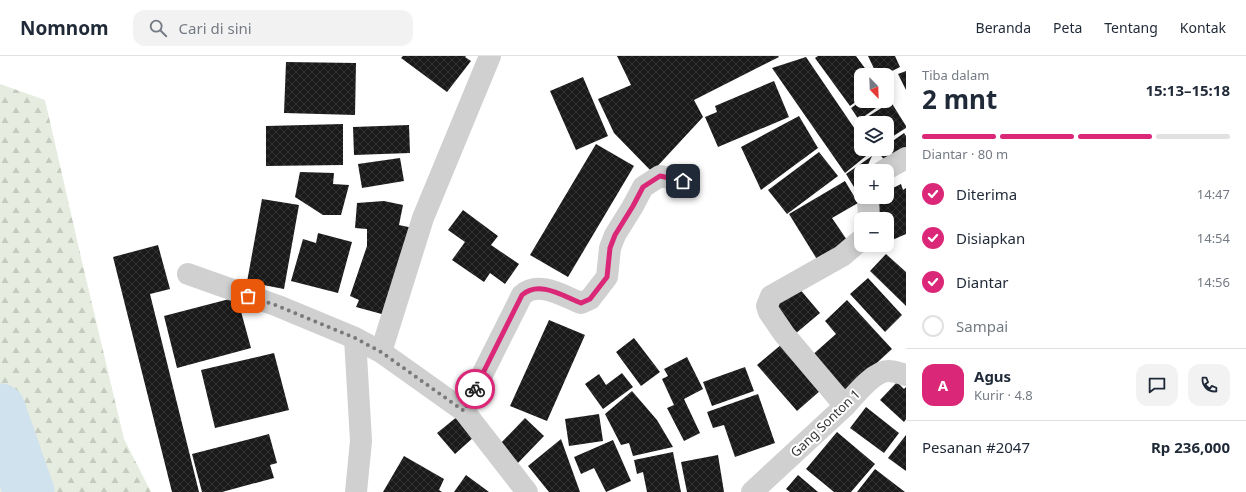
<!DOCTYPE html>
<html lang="id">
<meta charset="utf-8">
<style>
body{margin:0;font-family:"Noto Sans",sans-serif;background:#f2f2f3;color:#1f2937;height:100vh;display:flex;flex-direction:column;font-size:15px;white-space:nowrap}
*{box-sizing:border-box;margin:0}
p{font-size:13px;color:#747a83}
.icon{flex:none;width:22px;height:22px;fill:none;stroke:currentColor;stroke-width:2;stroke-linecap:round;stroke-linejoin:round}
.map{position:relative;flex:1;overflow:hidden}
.side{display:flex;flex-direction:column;background:#fff;width:340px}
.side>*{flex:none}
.needle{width:26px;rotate:157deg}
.buttons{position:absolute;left:854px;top:12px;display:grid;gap:8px}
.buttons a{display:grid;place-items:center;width:40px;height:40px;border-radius:8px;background:#fff;box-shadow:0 2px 10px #0003;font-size:20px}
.pin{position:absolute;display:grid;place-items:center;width:34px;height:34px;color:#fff;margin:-17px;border-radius:8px;box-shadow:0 2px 6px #0006}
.courier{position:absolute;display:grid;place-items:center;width:40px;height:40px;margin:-20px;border:3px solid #db2777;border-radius:50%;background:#fff;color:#222;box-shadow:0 1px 5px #0007}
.overview em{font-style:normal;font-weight:700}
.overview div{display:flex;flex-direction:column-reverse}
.overview{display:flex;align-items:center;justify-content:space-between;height:68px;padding:0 16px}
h1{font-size:26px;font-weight:700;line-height:30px}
.bar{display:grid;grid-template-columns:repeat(4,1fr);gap:6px 4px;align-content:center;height:48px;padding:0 16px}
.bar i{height:5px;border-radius:3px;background:#e0e1e3}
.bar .active{background:#db2777}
.bar p{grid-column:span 4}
.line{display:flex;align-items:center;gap:10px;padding:0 16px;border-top:1px solid #e0e1e3}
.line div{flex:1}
.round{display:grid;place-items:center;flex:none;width:42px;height:42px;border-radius:12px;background:#f2f2f3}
ol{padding:0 16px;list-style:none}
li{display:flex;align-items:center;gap:12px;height:44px}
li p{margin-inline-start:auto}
li .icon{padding:4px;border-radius:50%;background:#db2777;color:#fff;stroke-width:4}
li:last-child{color:#747a83}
li i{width:22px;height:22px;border:2px solid #e0e1e3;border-radius:50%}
header{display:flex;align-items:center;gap:24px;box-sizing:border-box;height:56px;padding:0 20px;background:#fff;border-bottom:1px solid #e0e1e3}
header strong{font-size:19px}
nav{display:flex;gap:22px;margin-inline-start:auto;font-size:14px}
.search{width:280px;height:36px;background:#f2f2f3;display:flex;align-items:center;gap:10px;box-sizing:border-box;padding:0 14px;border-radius:12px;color:#747a83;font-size:15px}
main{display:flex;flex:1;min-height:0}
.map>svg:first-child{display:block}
.forest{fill:url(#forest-firs)}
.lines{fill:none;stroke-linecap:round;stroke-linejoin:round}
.river{stroke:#cfe2ee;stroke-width:51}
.building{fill:url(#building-cross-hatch)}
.street{stroke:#d0d0d0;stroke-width:22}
.done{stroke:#7a7a7a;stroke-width:4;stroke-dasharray:0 7.2}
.route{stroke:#db2777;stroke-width:5}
.labels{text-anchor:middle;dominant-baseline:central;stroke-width:4;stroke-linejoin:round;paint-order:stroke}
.street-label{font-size:13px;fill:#333;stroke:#fff}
</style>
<header>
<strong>Nomnom</strong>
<div class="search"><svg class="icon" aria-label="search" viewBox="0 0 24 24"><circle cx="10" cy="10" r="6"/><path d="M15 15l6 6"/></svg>Cari di sini</div>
<nav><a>Beranda</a><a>Peta</a><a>Tentang</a><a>Kontak</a></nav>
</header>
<main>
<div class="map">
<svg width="906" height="436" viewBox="0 0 906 436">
<defs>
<pattern id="forest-firs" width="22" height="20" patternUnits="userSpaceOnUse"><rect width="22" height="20" fill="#e6ecdf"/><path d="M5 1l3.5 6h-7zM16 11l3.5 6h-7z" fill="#c6cbc0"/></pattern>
<pattern id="building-cross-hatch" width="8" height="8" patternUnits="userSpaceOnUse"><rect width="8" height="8" fill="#1a1a1a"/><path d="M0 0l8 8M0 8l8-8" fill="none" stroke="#333"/></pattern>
</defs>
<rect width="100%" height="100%" fill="#fff"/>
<!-- forest -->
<path class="forest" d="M0,28l45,16 38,166 41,173 27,53h-151z"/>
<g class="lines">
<!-- river -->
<path class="river" d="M0,353l29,83"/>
</g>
<!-- building -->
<path class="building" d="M403,0h63l-1,1 6,4 -24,31 -46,-34z
M617,0h161l1,1 -85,43 9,17 -51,55 -38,-39 -16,-34 33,-14z
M818,0h38l14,19h-9v23l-11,8 -35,-48z
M868,0h27l5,11 -16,8h-7z
M806,1l55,81v11h7l3,3 -26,21 -73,-105z
M286,6l70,1 -1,52 -71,-2z
M906,15v19l-8,-16z
M583,21l25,59 -32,14 -26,-59z
M774,25l15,36 -71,30 -13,-30 12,-5 -2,-6z
M861,45h25l-27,19 -8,-12z
M891,46l15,24v2l-19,12v-17h-26v9l-5,-8z
M799,60l19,32 -57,42 -20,-43z
M343,68v41l-77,1v-40z
M409,69l1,28 -56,2 -1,-28z
M904,77l2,3v17l-18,13 -10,-15 3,-2h6v-4z
M596,88l38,22 -66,111 -38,-22z
M819,96l19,24 -51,38 -19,-24z
M872,100l-7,15h-4v7l-3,5 -4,4 -8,-13z
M400,102l4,23 -42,7 -4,-24z
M300,116l34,1 -1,11 16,1 -8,30h-18l-28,-18z
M845,125l13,22 -26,15 17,25 -31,18 -29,-47z
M901,128l2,6 3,-2v46l-16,7 -3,-6v-16h-8l-5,-22h13v-6z
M262,143l37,6 -15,84 -37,-7z
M384,145l19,4 -4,20 14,3 -24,88 -33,-9 3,-7 -9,-4 17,-50v-17l-12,-1 2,-25z
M463,154l35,26 -7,9 28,19 -14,20 -15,-11 -6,9 -32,-22 13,-18 -17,-12z
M318,177l34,9 -14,51 -47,-12 12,-42 13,4z
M158,189l12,44 -20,5 49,198h-27l-59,-235z
M886,198l20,18v34l-36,-35z
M868,222l34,37 -17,17 -35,-38z
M798,231l22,26 -25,21 -22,-26z
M237,241l14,51 -74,20 -13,-52z
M847,244l45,49 -48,44 -34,-36 26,-23 -11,-13z
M549,264l36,15 -38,86 -37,-15z
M634,282l26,34 -19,14 -25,-34z
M782,288l39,46 -24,21 -40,-46z
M274,297l15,57 -74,18 -14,-58z
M687,301l16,32 -19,10 16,34 -16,8 -17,-33 7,-3 -12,-26 6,-3 -4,-7z
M745,311l9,24 -42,15 -9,-24z
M622,317l11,14 -30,22 -18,-25 14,-10 7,11z
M897,326l7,7 2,-2v32l-2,3 -24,-22z
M632,335l25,29 16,27 -40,9 -4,-13 -8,2 -16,-31z
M758,338l17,49 -40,14 -11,-32 -11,3 -6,-16z
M866,351l33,26 -15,20 -34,-25z
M599,358l4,27 -34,5 -4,-27z
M458,360l17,20 -20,18 -18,-21z
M525,362l19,18 -27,28 -19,-18z
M837,376l38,32 -24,28h-17l-28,-23z
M269,378l8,29 -7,2 4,13 -52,14h-20l-10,-38z
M906,379v36l-18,-13z
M561,383l19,53h-31l-21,-26z
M613,384l18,41 -25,11 -12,-24 -13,6 -7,-17z
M673,396l8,40h-34l-4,-20 -6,2 -3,-14z
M718,399l6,37h-37l-6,-30z
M404,400l40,23 -5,11 3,2h-59z
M875,413l30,23h-48z
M466,419l23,17h-35z
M798,419l20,17h-28l-4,-3z"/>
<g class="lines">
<!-- street -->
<path class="street" d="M883,115l23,-13
M868,141l1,22
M188,218l90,32 77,32 26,14 83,59 63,81
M355,282l6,103 -5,51
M381,296l42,-134 67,-162
M845,350l-61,-72 -15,-22 -2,-6 4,-10 71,-40 19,-16
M464,355l58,-116c17,-15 41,1 59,8l9,-4 17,-22 3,-29 5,-13 18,-29 10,-19 17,-11 23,5
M752,436l93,-86c9,-10 29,-35 43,-35 5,0 12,2 18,4"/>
</g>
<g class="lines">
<!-- done -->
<path class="done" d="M248,240l30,10 77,32 26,14 83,59 11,-22"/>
<!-- route -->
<path class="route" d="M475,333l47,-94c17,-15 41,1 59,8l9,-4 17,-22 3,-29 5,-13 18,-29 10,-19 17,-11 23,5"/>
</g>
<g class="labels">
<!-- street labels -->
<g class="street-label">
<text transform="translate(825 367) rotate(-44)">Gang Sonton 1</text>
</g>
</g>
</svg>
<div class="buttons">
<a><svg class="needle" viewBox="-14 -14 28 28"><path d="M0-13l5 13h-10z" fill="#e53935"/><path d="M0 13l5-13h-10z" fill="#747a83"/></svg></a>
<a><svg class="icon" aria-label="layers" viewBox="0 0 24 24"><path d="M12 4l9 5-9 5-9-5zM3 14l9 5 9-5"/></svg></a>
<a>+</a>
<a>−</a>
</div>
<div class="pin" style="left:248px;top:240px;background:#ea580c"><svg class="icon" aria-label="bag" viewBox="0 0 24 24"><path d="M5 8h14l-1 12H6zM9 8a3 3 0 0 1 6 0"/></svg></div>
<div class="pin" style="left:683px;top:125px;background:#1f2937"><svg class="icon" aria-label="home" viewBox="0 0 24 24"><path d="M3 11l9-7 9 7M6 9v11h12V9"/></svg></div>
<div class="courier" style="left:475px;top:333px"><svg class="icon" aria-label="bike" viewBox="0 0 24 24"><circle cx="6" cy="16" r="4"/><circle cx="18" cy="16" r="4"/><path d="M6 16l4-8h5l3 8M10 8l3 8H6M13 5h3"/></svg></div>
</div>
<section class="side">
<div class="overview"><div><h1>2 mnt</h1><p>Tiba dalam</p></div><em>15:13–15:18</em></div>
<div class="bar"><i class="active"></i><i class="active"></i><i class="active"></i><i></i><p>Diantar · 80 m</p></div>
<ol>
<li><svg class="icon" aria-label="check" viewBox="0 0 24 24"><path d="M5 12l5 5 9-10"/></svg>Diterima<p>14:47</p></li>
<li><svg class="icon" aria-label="check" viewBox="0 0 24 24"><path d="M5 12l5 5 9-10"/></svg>Disiapkan<p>14:54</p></li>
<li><svg class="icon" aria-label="check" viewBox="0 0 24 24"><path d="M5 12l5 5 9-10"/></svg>Diantar<p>14:56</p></li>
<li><i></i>Sampai</li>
</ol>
<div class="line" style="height:72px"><b class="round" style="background:#db2777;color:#fff">A</b><div><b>Agus</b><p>Kurir · 4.8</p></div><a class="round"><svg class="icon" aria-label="chat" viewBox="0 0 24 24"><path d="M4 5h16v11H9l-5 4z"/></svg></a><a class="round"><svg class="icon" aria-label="phone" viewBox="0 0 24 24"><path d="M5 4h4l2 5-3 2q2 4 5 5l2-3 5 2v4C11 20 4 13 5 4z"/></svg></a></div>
<div class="line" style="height:52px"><div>Pesanan #2047</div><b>Rp 236,000</b></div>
</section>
</main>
